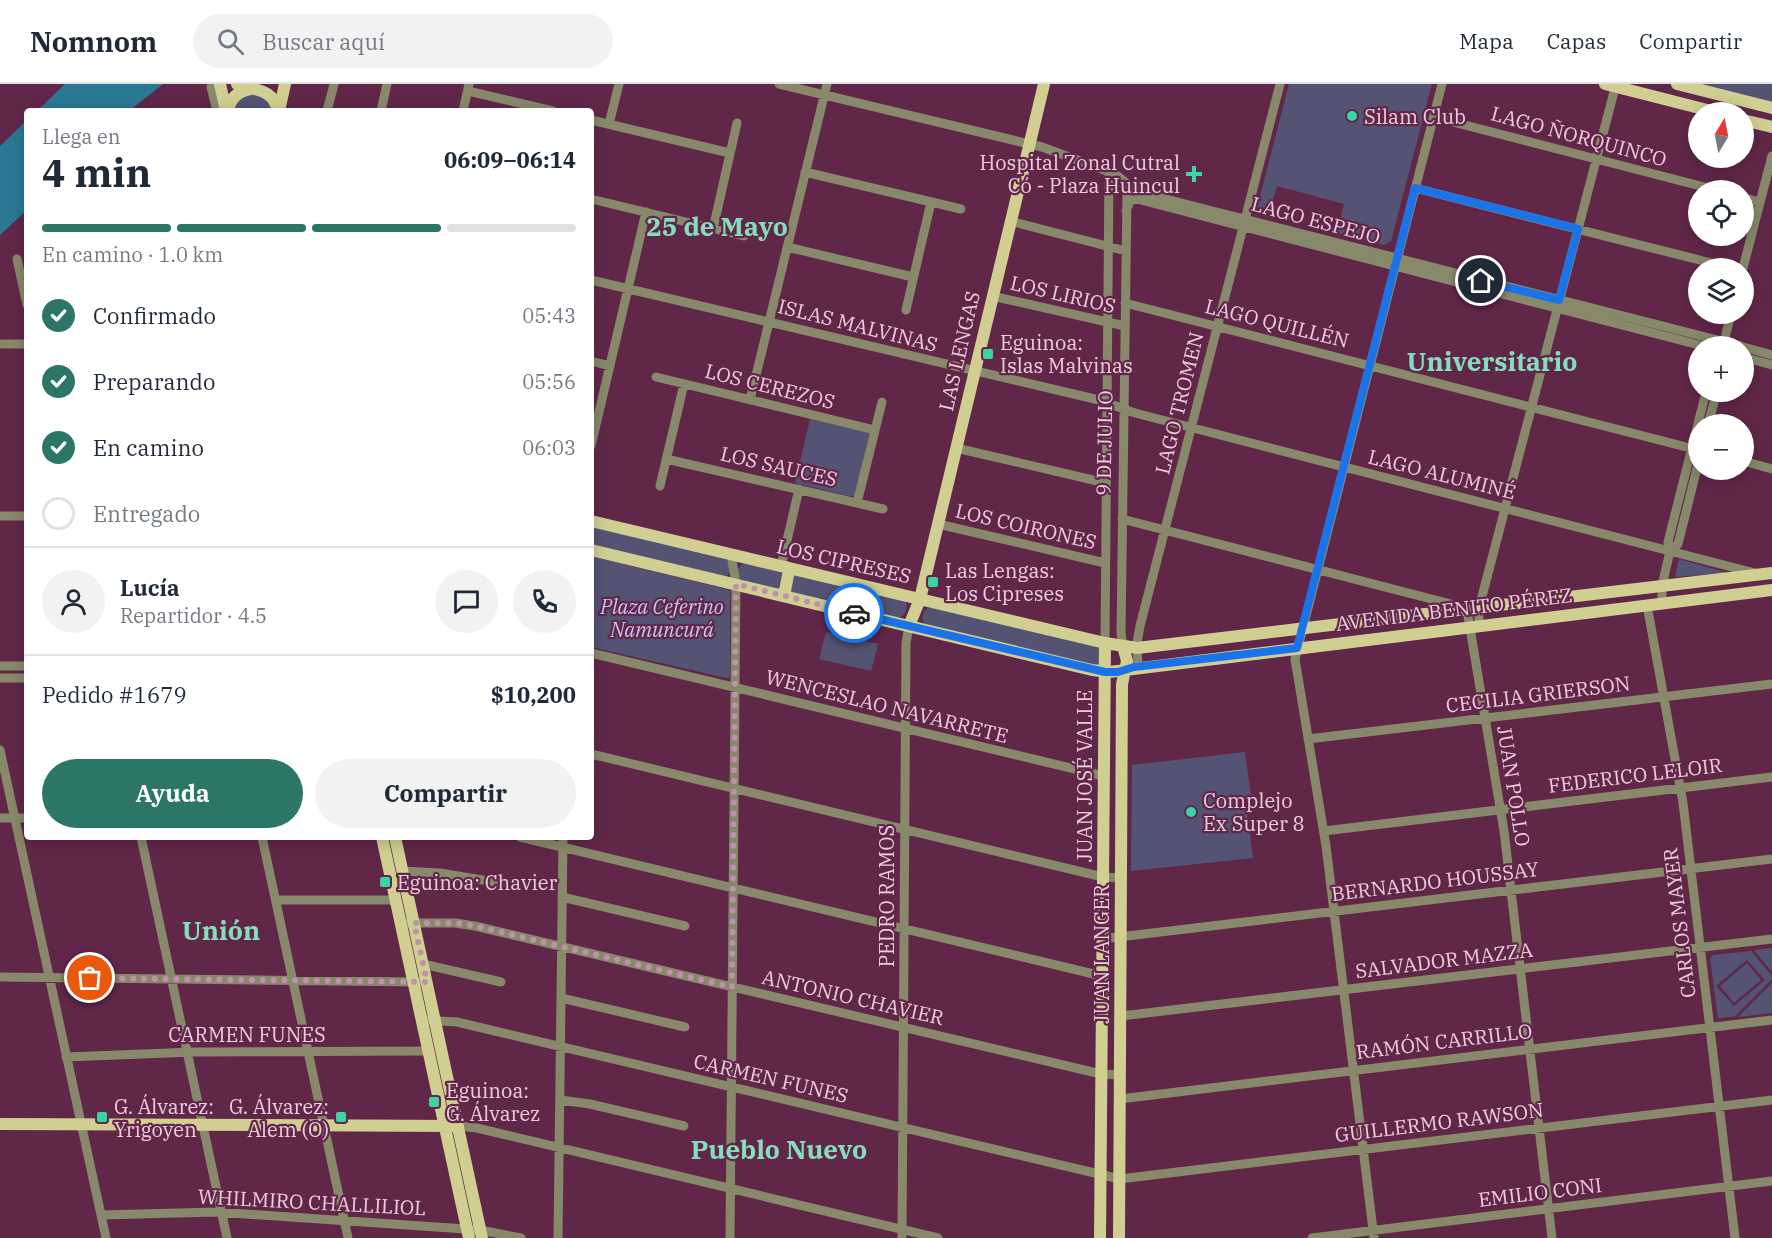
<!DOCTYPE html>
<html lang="es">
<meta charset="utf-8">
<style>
body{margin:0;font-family:"IBM Plex Serif",serif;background:#f2f2f3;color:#1f2937;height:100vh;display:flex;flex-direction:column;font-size:22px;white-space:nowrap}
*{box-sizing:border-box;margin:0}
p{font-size:20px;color:#747a83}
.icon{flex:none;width:33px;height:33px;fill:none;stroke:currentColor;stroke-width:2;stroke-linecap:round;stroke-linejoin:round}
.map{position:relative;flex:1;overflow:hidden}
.side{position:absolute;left:24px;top:24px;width:570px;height:732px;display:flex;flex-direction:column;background:#fff;border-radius:6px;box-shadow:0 3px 15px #0003}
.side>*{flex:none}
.needle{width:39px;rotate:10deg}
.controls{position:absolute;left:1688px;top:18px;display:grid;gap:12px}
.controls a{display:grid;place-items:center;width:66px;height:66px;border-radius:50%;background:#fff;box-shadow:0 3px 15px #0003;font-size:30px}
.pin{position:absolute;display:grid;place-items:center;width:51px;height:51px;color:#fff;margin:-26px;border:3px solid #fff;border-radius:50%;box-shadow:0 2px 6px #0007}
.courier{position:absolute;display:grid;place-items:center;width:60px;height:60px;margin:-30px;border:4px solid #1a73e8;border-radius:50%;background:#fff;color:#222;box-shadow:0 2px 8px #0007}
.headline em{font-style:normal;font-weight:800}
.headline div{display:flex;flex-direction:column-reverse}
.headline{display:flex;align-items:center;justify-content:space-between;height:102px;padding:0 18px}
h1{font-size:39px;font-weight:800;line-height:45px}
.bar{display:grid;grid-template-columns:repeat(4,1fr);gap:9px 6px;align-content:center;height:72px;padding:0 18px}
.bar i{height:8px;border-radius:4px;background:#e0e1e3}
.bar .on{background:#2c7668}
.bar p{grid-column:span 4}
.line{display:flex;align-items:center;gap:15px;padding:0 18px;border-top:2px solid #e0e1e3}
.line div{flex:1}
.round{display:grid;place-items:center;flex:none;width:63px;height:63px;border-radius:32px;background:#f2f2f3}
ol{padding:0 18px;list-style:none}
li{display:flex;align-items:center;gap:18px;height:66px}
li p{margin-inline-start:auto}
li .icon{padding:6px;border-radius:50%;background:#2c7668;color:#fff;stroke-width:4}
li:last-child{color:#747a83}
li i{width:33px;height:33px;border:3px solid #e0e1e3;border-radius:50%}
.button{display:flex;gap:12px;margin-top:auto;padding:12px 18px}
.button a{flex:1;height:69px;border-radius:36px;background:#2c7668;color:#fff;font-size:24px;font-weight:800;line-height:69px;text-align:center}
.button a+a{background:#f2f2f3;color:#1f2937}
header{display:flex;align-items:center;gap:36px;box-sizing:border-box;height:84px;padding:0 30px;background:#fff;border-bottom:2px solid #e0e1e3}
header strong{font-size:28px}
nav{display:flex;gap:33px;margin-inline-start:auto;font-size:21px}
.search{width:420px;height:54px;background:#f2f2f3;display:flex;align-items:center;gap:15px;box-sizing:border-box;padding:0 21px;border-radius:33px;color:#747a83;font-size:22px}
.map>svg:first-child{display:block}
.green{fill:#555374;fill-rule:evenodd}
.water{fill:#2b7895}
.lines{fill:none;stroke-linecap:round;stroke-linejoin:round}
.minor{stroke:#88886a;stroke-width:9}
.major{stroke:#d0cf91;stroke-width:12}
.done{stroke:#be92aa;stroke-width:6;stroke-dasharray:0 10.8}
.route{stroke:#1a73e8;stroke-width:8}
.poi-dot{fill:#3bd4a4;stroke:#612749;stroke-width:2}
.labels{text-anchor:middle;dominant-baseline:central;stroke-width:4.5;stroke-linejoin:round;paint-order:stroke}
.poi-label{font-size:20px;fill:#f0ccde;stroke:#612749;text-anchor:start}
.street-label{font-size:20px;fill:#f0ccde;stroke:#612749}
.park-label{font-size:20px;font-style:italic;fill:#c6c4f6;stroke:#612749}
.district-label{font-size:26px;font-weight:bold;fill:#84debb;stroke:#612749}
</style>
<header>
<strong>Nomnom</strong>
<div class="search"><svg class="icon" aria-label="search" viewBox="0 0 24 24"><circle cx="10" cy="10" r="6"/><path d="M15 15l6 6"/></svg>Buscar aquí</div>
<nav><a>Mapa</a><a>Capas</a><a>Compartir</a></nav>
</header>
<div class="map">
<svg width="1772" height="1154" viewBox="0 0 1772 1154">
<rect width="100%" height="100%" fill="#612749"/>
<!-- green -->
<path class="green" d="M1289,0h143l-41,157 -7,4 -47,-12 7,-29 -67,-18 -9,31 -7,-2 -4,-7z
M1692,0h80v20z
M246,9l20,4 8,14h-43l1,-4z
M810,335l57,13 2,2 -13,59 -2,3h-5l-54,-13z
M591,442l136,32c2,8 6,15 -3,19l-133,-31z
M591,472l139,34v87l-3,1 -136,-31z
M1679,475l49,14 -53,4z
M743,479l41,9 -3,18 -39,-8 -4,-3 -1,-9z
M792,489l113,28c4,6 0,13 -6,17l-112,-25z
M930,523l169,40 1,17 -3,2 -172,-42c-5,-6 -2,-14 5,-17z
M826,548l52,12 -7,27 -52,-12z
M1245,668l8,59 -6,2 6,45 -122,13 1,-106z
M1772,864v24l-18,-22z
M1751,867l21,25v3l-38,38 -16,1 -8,-60 3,-3zM1747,876l18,20 -31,26 -18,-20z
M1747,879l14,17 -27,23 -14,-17z
M1772,899v30l-34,4z"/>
<!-- water -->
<path class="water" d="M65,0h98l-34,27h-92z
M27,36v90l-27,25v-89z"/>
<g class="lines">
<!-- minor -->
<path class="minor" d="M779,0l263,63 73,27 18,14 13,6 595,152
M211,3l6,24
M468,7l85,20
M327,27l7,-27
M381,27l6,-27
M463,27l6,-27
M1434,33l282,73
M591,36l139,33
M609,40l10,-40
M805,88l156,37
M1415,104l316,80
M1743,114l17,4
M591,115l153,37
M1126,127l4,-10 7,-2 566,147
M1010,137l116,30
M713,145l24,-106
M787,163l126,30
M17,175l10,46
M1743,184l29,-112
M591,196l508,120 36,13 620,160
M992,212l133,30
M1125,219l573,147
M906,226l25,-108
M0,260h27
M1719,260l5,-2 7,-28
M1743,263l29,8
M1743,273l29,8
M591,277l19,5
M656,293l219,53
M750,316l77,-316
M1708,340l9,-32
M591,362l55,-234
M956,364l150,35
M666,375l217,50
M1743,377l29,8
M660,402l24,-102
M857,419l25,-101
M0,432h27
M1122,435l325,84 20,7 37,221 48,407
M938,440l167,39
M1670,467l-2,-9 38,-150
M781,482l18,-77
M1662,519v-17l8,-35 8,-7 20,-80
M1647,521l36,198 52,435
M1479,542v-18l137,-524
M1105,559l4,-472
M1123,562l-2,-13 6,-438 -3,-14
M591,569l513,123
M0,582h27
M1138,583l-1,-24 3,-17 140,-542
M0,594h27
M1308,655l464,-55
M0,666l106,488
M591,670l512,123 18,1
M0,734h27
M1324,747l448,-54
M141,753l86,401
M262,753l86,401
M520,753l582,139
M402,787l38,2 73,12
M562,813l123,29
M276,816h120
M409,839h46l20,3 626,148 19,1
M1102,855l670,-80
M423,880l78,18
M0,893l418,5
M561,914l124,29
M1121,932l651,-77
M422,936l35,2 663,157 652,-79
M66,973l128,-5 235,-1
M1120,1015l652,-79
M560,1016l30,4 94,22
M458,1042l19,2 461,110
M101,1131l115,-3 264,18 41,8
M558,1154l5,-401
M730,1154l6,-654 -5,-30
M902,1154l4,-595 3,-17
M1312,1154l460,-57
M1374,1154l-48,-392 -31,-187 147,-575"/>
<!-- major -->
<path class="major" d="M220,0l6,27
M237,0c18,7 36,4 41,27
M1605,0l110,28
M1677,0l95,24
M228,27c2,-13 10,-20 23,-22
M279,27l6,-27
M1743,36l29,7
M591,437l514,122 32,5 635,-75
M591,466l501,120 17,2 663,-82
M780,511l5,-4 4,-21 -3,-3
M909,542l11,-27 124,-515
M382,753l87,401
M395,753l87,401
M0,1040l458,2
M1100,1154l5,-595
M1119,1154l3,-554 5,-23 -4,-15"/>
</g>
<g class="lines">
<!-- done -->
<path class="done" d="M90,894l337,4 -13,-59h42l19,3 257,61 4,-403 118,29"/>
<!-- route -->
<path class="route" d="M854,529l251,59h13l16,-5 163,-19 118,-460 163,41 -19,71 -78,-19"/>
</g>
<!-- markers -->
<g class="poi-dot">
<circle cx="1352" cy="32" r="6"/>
<path d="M1191 81h6v6h6v6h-6v6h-6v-6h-6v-6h6z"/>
<rect x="982" y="264" width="12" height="12" rx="3"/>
<rect x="927" y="492" width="12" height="12" rx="3"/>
<circle cx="1191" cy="728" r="6"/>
<rect x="379" y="792" width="12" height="12" rx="3"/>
<rect x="428" y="1012" width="12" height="12" rx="3"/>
<rect x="96" y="1027" width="12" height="12" rx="3"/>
<rect x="335" y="1027" width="12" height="12" rx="3"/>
</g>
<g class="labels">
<!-- poi labels -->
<g class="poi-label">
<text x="1364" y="32">Silam Club</text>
<text x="1180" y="78" text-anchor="end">Hospital Zonal Cutral<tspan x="1180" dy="23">Có - Plaza Huincul</tspan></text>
<text x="1000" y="258">Eguinoa:<tspan x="1000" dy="23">Islas Malvinas</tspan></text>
<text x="945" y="486">Las Lengas:<tspan x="945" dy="23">Los Cipreses</tspan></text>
<text x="1203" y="716">Complejo<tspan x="1203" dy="23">Ex Super 8</tspan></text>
<text x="397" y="798">Eguinoa: Chavier</text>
<text x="446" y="1006">Eguinoa:<tspan x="446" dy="23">G. Álvarez</tspan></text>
<text x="114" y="1022">G. Álvarez:<tspan x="114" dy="23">Yrigoyen</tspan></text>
<text x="329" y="1022" text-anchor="end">G. Álvarez:<tspan x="329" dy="23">Alem (O)</tspan></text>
</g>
<!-- street labels -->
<g class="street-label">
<text transform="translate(1579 52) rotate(15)">LAGO ÑORQUINCO</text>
<text transform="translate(1316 136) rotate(15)">LAGO ESPEJO</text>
<text transform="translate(1063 210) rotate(13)">LOS LIRIOS</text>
<text transform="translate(1277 239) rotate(14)">LAGO QUILLÉN</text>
<text transform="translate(858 241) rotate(14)">ISLAS MALVINAS</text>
<text transform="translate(959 267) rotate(-77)">LAS LENGAS</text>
<text transform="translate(770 302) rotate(14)">LOS CEREZOS</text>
<text transform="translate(1179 319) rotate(-76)">LAGO TROMEN</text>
<text transform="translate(1104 359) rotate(-89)">9 DE JULIO</text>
<text transform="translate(779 382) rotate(13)">LOS SAUCES</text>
<text transform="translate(1442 390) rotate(14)">LAGO ALUMINÉ</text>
<text transform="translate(1026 442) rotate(13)">LOS COIRONES</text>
<text transform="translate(844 477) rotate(13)">LOS CIPRESES</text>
<text transform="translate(1454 525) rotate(-7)">AVENIDA BENITO PÉREZ</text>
<text transform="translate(1538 610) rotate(-7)">CECILIA GRIERSON</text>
<text transform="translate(887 622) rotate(14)">WENCESLAO NAVARRETE</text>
<text transform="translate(1635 691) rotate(-7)">FEDERICO LELOIR</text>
<text transform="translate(1084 692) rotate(-90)">JUAN JOSÉ VALLE</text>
<text transform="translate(1514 702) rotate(81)">JUAN POLLO</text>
<text transform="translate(1435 797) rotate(-7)">BERNARDO HOUSSAY</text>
<text transform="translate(886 812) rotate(-90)">PEDRO RAMOS</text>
<text transform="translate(1679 839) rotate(-97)">CARLOS MAYER</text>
<text transform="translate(1101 870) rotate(-90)">JUAN LANGER</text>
<text transform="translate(1444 876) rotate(-7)">SALVADOR MAZZA</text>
<text transform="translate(853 913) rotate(13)">ANTONIO CHAVIER</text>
<text x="247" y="950">CARMEN FUNES</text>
<text transform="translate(1444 957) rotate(-7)">RAMÓN CARRILLO</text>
<text transform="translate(771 994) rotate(13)">CARMEN FUNES</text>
<text transform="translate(1439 1038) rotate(-7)">GUILLERMO RAWSON</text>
<text transform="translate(1540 1108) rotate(-7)">EMILIO CONI</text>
<text transform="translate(312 1118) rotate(3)">WHILMIRO CHALLILIOL</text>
</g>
<!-- park labels -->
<g class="park-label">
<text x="662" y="522">Plaza Ceferino<tspan x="662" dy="23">Namuncurá</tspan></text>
</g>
<!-- district labels -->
<g class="district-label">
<text x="717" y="142">25 de Mayo</text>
<text x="1492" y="277">Universitario</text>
<text x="221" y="846">Unión</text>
<text x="779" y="1065">Pueblo Nuevo</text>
</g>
</g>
</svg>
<div class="controls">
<a><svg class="needle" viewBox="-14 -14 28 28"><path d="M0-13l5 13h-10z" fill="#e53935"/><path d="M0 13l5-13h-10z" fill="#747a83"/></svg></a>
<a><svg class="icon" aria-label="locate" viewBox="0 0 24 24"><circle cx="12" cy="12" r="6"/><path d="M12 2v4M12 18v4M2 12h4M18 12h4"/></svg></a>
<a><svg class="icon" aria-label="layers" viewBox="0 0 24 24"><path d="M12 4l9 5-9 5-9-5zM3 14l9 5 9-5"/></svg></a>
<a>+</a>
<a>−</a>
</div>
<div class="pin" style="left:90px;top:894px;background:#ea580c"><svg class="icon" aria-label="bag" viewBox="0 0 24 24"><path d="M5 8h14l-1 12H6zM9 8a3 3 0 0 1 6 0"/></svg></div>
<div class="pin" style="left:1481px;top:197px;background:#1f2937"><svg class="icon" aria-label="home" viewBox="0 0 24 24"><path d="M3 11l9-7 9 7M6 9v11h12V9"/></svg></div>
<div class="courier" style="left:854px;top:529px"><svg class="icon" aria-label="car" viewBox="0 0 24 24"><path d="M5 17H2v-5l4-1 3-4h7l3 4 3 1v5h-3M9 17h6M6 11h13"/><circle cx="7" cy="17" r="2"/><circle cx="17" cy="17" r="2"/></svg></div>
<section class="side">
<div class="headline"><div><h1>4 min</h1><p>Llega en</p></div><em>06:09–06:14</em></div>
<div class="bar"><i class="on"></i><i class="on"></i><i class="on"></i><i></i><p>En camino · 1.0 km</p></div>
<ol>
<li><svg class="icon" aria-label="check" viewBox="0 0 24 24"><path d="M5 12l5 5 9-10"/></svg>Confirmado<p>05:43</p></li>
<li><svg class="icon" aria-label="check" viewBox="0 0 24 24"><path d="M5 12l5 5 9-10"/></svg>Preparando<p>05:56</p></li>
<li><svg class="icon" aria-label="check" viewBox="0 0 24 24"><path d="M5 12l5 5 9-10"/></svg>En camino<p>06:03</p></li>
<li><i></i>Entregado</li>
</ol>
<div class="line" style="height:108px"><a class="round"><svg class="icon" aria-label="person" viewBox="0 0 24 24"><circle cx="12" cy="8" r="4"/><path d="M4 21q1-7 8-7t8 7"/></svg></a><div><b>Lucía</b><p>Repartidor · 4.5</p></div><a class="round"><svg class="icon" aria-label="chat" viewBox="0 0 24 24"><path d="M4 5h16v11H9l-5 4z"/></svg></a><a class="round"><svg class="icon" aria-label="phone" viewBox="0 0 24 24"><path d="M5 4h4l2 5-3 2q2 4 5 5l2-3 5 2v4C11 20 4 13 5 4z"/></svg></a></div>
<div class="line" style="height:78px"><div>Pedido #1679</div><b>$10,200</b></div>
<div class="button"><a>Ayuda</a><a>Compartir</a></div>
</section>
</div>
